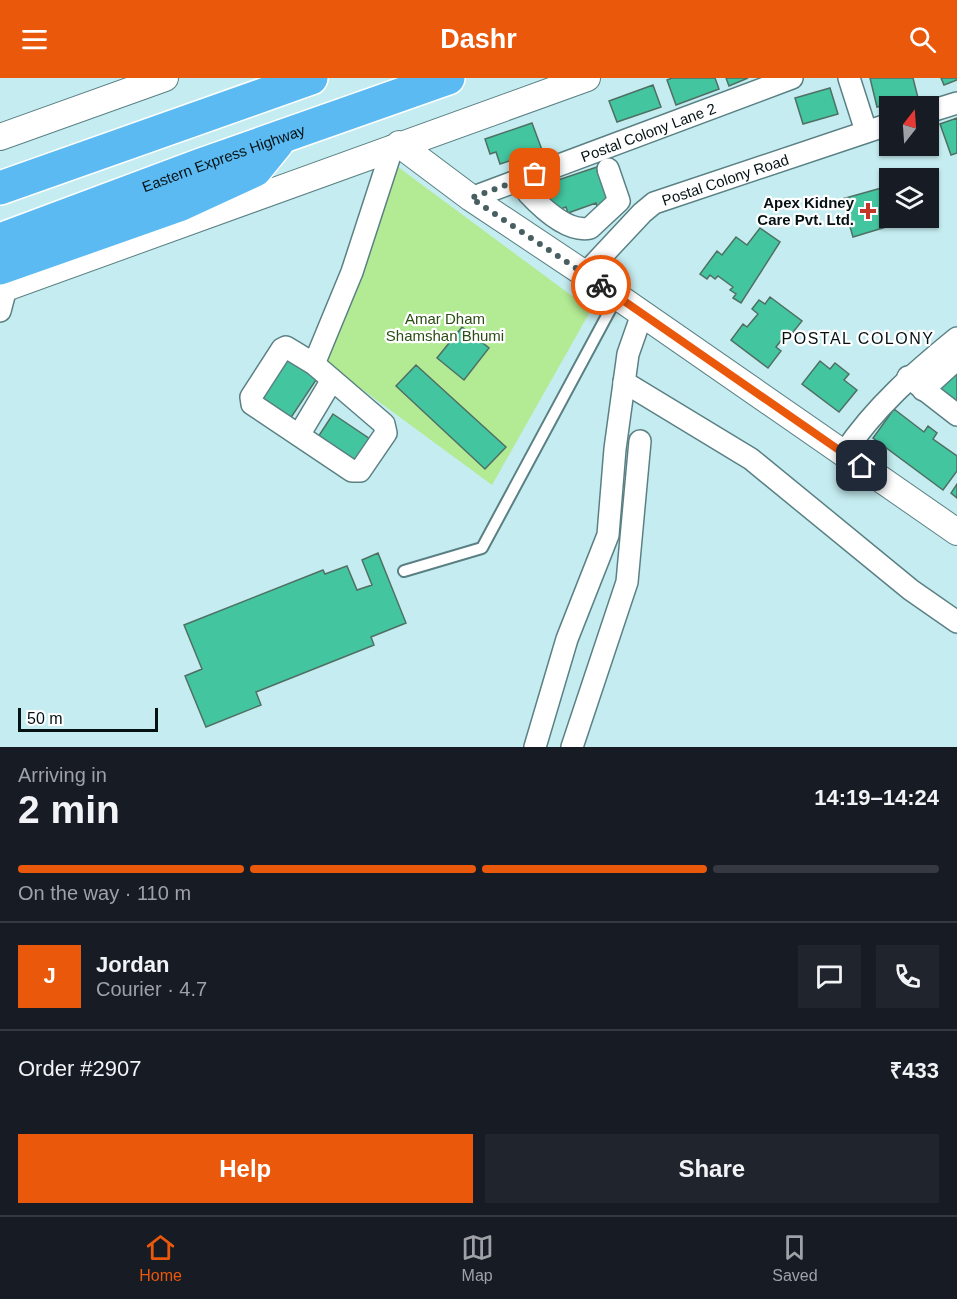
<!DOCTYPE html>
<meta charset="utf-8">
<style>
body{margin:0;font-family:Helvetica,sans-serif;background:#20242c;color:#f1f3f6;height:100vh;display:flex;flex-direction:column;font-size:22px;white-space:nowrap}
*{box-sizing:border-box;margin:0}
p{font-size:20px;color:#9ea1a6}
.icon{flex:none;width:33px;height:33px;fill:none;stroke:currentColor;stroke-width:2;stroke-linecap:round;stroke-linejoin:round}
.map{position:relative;height:669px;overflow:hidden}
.drawer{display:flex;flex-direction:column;background:#171b24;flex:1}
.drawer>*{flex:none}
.needle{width:39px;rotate:17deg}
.buttons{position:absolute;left:879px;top:18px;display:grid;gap:12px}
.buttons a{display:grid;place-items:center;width:60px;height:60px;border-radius:0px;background:#171b24;box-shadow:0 2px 4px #0004;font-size:30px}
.scale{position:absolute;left:18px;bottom:15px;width:140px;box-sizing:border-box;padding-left:6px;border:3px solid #051214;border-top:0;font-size:16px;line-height:21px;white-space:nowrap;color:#051214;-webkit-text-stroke:4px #fff;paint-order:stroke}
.pin{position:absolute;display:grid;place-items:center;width:51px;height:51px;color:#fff;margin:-26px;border-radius:12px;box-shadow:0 3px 9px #0006}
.courier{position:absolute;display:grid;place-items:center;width:60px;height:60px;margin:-30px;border:4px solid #ea580c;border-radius:50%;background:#fff;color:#222;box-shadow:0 2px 8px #0007}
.overview em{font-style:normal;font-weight:600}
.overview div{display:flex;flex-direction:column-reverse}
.overview{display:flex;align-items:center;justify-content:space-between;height:102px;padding:0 18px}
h1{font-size:39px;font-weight:600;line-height:45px}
.bar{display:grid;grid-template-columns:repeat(4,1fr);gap:9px 6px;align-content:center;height:72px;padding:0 18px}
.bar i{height:8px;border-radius:4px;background:#363941}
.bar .current{background:#ea580c}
.bar p{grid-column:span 4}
.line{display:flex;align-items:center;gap:15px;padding:0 18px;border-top:2px solid #363941}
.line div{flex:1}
.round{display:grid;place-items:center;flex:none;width:63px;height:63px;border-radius:0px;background:#20242c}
.primary-button{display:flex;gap:12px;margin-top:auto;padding:12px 18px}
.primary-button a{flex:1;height:69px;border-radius:0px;background:#ea580c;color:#fff;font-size:24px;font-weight:600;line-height:69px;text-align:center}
.primary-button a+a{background:#20242c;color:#f1f3f6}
header{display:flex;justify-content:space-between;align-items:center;height:78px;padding:0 18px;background:#ea580c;color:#fff;font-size:27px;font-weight:600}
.menu{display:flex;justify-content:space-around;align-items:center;height:84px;border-top:2px solid #363941;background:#171b24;font-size:16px;color:#9ea1a6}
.menu a{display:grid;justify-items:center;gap:3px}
.menu .current{color:#ea580c}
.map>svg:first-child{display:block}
.green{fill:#b3ea94}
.building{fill:#43c6a0;stroke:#4f6f63;stroke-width:1.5}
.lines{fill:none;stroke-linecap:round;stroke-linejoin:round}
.service-casing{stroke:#5b8084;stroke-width:14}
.minor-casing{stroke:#5b8084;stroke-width:24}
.tertiary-casing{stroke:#5b8084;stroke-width:28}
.trunk-casing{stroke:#fff;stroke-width:36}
.service{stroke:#fff;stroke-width:10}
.minor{stroke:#fff;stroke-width:21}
.tertiary{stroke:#fff;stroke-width:26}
.trunk{stroke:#5cbaf2;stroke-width:33}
.done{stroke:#485f61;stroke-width:6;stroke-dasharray:0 10.8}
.route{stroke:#ea580c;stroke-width:8}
.poi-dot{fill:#c33627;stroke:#fff;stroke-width:2}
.labels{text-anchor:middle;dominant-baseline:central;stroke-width:4.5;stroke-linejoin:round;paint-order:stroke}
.street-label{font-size:15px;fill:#051214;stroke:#fff}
.poi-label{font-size:15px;font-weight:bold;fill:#051214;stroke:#fff;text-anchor:end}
.park-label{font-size:15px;fill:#2b4d13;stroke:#fff}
.neighbourhood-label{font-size:16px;letter-spacing:1.5px;fill:#051214;stroke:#fff}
</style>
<header><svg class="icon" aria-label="menu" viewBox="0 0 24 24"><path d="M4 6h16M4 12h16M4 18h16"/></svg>Dashr<svg class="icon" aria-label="search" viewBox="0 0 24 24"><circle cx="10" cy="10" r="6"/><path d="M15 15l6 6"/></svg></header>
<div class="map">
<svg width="957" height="669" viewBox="0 0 957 669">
<rect width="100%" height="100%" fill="#c5edf1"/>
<!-- green -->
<path class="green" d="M390,83l201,149 -99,175 -174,-128z"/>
<!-- building -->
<path class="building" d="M672,0h43l4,11 -43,16 -9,-25z
M726,0h22l-19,8z
M870,0h43l5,20 -41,9z
M941,0h16v2l-13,5z
M653,7l8,22 -44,15 -8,-21z
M830,10l8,26 -35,10 -8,-26z
M957,40v35l-6,2 -11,-31z
M532,45l10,27 -42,14 -4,-12 -6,2 -5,-15z
M603,87l13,38 -18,6 -2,-6 -28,10 -2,-6 -8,3 -24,-22z
M885,109l5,16v15h4l2,6 -43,13 -11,-38z
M760,150l20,14 -39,61 -8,-5 3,-4 -6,-4 3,-3 -15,-11 -3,3 -5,-4 -3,4 -7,-5 17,-23 5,4 14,-18 11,8z
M770,219l32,24 -12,15 -3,-3 -11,14 5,4 -13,17 -37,-28 12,-16 4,3 11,-13 -6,-5 7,-9 6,4z
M462,249l27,21 -25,32 -27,-22z
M286,275l34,21 -32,48 -34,-21z
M820,283l10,8 5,-6 14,11 -5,6 13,10 -18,22 -37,-28z
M416,287l90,82 -21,22 -89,-83z
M957,295v31l-25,-18z
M894,331l30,23 4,-6 9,7 -4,6 24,17v15l-14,19 -70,-52z
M333,336l40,27 -18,26 -39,-27z
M957,406v14l-6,-5z
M378,475l28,70 -35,14 3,8 -118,47 5,13 -55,22 -21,-51 17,-7 -18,-44 139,-55 2,4 22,-8 10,24 15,-5 -10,-25z"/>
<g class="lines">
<defs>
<path id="service" d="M404,493l78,-23 135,-251"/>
<g id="minor">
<path d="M849,0l17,53"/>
<path d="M928,34l29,-9"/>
<path d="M528,115c14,15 40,40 62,35l29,-27 -11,-32"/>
<path id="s1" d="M471,120l321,-120"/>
<path id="s2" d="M585,196l57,-61 12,-10 236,-79"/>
<path d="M0,233l6,-23"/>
<path d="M286,269l28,17 70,60 2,9 -26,38h-8l-100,-67 -1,-7 31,-48z"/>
<path d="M314,286l38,-92 41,-126"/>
<path d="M908,299l49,38"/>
<path d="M624,304l127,77 160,131 46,32"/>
<path d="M923,312l34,-31"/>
<path d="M299,357l33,-55"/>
<path d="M844,375c31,-46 70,-80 113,-115"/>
<path d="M535,669l32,-108 41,-104 7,-86 13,-95 14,-40"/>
<path d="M572,669l55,-165 13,-141"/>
</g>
<path id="tertiary" d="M0,59l165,-59
M399,66l72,54 114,76 372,258
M0,212l587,-212"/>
<g id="trunk">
<path d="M0,110l311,-110"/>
<path id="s3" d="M0,162l201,-75 247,-87"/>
<path d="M0,190l179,-63 76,-35 22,-27"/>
</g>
</defs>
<!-- service casing -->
<use href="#service" class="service-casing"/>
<!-- minor casing -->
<use href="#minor" class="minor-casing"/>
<!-- tertiary casing -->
<use href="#tertiary" class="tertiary-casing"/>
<!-- trunk casing -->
<use href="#trunk" class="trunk-casing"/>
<!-- service -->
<use href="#service" class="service"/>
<!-- minor -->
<use href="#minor" class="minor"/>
<!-- tertiary -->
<use href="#tertiary" class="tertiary"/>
<!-- trunk -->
<use href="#trunk" class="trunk"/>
</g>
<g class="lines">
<!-- done -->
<path class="done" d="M535,96l-64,24 130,87"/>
<!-- route -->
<path class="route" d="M601,207l261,181"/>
</g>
<!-- markers -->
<path class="poi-dot" d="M865 124h6v6h6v6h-6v6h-6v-6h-6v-6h6z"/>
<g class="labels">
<!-- street labels -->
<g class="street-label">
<text stroke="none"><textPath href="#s1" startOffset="189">Postal Colony Lane 2</textPath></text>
<text stroke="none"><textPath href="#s3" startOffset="238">Eastern Express Highway</textPath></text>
<text stroke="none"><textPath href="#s2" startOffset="174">Postal Colony Road</textPath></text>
</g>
<!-- poi labels -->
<g class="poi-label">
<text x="854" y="124">Apex Kidney<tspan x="854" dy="17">Care Pvt. Ltd.</tspan></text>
</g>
<!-- park labels -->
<g class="park-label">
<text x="445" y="240">Amar Dham<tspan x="445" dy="17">Shamshan Bhumi</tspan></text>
</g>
<!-- neighbourhood labels -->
<g class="neighbourhood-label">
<text x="858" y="260">POSTAL COLONY</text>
</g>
</g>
</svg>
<div class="buttons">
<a><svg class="needle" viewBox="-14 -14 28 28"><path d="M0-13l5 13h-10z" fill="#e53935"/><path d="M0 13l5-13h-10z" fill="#9ea1a6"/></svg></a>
<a><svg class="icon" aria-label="layers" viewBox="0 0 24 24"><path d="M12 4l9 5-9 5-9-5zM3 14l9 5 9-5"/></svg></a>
</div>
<div class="scale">50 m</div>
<div class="pin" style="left:535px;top:96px;background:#ea580c"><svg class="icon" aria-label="bag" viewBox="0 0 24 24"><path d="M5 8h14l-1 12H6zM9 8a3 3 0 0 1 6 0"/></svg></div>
<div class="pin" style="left:862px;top:388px;background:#1f2937"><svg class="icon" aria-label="home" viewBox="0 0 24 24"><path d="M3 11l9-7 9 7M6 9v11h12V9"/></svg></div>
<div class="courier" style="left:601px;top:207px"><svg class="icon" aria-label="bike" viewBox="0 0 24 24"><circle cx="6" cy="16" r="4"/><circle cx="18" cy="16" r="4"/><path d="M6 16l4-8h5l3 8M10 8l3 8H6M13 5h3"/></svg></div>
</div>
<section class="drawer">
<div class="overview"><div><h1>2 min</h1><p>Arriving in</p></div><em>14:19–14:24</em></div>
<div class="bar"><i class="current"></i><i class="current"></i><i class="current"></i><i></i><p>On the way · 110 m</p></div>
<div class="line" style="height:108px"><b class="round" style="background:#ea580c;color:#fff">J</b><div><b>Jordan</b><p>Courier · 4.7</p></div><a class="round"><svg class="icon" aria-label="chat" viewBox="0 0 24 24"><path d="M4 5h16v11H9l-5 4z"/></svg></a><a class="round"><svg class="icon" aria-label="phone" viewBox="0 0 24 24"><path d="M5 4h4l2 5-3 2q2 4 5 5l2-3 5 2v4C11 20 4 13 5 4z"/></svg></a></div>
<div class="line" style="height:78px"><div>Order #2907</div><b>₹433</b></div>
<div class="primary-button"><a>Help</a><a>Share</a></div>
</section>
<nav class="menu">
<a class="current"><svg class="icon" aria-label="home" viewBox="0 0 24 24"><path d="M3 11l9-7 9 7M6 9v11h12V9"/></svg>Home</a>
<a><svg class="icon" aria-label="map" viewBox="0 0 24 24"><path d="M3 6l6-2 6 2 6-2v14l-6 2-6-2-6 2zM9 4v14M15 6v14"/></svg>Map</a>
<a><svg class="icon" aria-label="saved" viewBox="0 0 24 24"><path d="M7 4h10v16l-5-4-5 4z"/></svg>Saved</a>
</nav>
